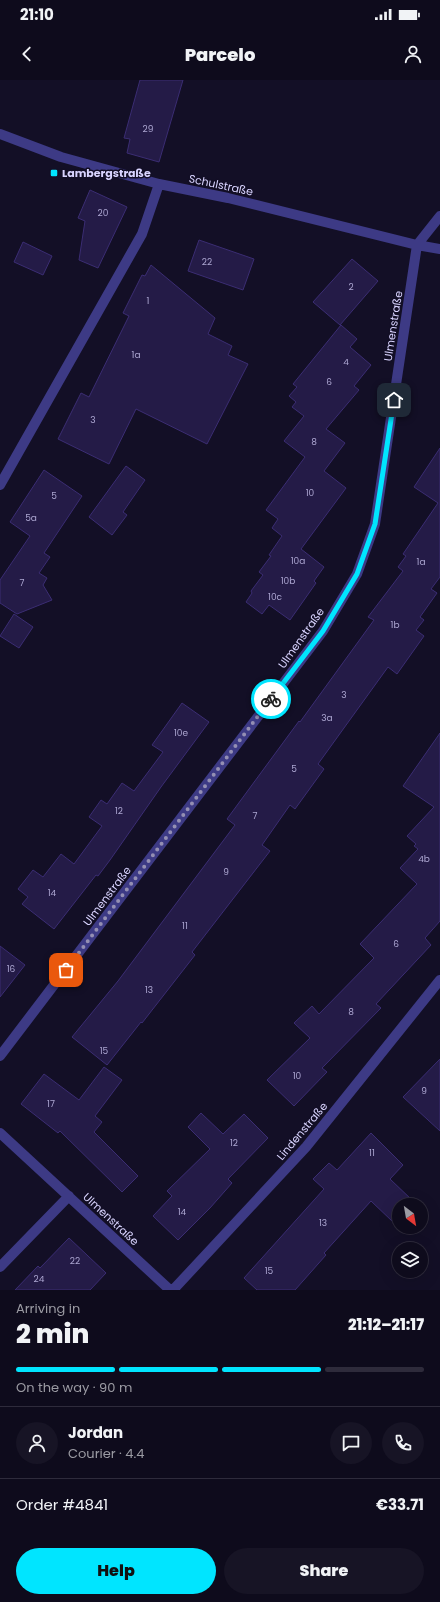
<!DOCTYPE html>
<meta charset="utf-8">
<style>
body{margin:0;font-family:Poppins,sans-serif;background:#171425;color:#f1f3f6;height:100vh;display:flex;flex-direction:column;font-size:15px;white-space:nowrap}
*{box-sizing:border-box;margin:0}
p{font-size:13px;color:#9b9ba3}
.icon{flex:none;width:22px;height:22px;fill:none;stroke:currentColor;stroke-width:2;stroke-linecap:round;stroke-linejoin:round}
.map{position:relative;height:1210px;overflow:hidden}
.panel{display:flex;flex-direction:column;background:#0e0b1c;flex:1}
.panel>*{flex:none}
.needle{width:26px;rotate:149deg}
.controls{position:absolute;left:392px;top:1118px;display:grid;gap:8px}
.controls a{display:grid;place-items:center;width:36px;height:36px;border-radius:50%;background:#0e0b1c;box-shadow:0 4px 16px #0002,0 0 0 1px #2e2b3b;font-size:20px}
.pin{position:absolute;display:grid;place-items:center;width:34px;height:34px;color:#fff;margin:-17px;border-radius:8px;box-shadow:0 2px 6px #0006}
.courier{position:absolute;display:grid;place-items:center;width:40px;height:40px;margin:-20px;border:3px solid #00e5ff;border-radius:50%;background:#fff;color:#222;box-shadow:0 1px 5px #0007}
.summary em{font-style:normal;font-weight:800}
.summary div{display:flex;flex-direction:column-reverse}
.summary{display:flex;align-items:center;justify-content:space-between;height:68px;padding:0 16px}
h1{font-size:26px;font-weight:800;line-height:30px}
.bar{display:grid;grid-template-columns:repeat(4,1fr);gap:6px 4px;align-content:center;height:48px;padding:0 16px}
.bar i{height:5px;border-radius:3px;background:#2e2b3b}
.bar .active{background:#00e5ff}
.bar p{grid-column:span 4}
.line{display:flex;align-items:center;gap:10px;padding:0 16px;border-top:1px solid #2e2b3b}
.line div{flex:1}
.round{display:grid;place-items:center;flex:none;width:42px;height:42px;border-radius:21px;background:#171425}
.cta{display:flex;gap:8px;margin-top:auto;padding:8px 16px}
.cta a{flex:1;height:46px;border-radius:24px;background:#00e5ff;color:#111;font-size:16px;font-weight:800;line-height:46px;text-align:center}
.cta a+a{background:#171425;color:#f1f3f6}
.status{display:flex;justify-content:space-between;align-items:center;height:28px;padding:0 20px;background:#0e0b1c;direction:ltr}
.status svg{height:11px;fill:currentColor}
header{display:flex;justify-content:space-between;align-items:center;height:52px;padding:0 16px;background:#0e0b1c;font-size:18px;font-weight:800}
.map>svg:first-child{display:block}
.building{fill:#241b47;stroke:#3b2d73}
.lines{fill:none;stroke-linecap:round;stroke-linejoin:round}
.minor{stroke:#3d3a85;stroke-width:10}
.done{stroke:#948fb3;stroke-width:4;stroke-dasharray:0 7.2}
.route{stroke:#00e5ff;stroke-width:5}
.poi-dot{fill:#00e5ff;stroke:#130f26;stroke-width:1.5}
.labels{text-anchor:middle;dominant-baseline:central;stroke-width:3;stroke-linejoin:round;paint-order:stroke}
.number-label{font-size:9px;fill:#aca6d1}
.poi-label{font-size:11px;font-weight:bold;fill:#d9d4ff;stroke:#130f26;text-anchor:start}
.street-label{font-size:11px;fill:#d9d4ff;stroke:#130f26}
</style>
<div class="status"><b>21:10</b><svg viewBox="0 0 49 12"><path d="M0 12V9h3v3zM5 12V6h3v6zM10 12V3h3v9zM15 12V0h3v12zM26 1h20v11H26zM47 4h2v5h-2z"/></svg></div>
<header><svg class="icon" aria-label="back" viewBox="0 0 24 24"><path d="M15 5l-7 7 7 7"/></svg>Parcelo<svg class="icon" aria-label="person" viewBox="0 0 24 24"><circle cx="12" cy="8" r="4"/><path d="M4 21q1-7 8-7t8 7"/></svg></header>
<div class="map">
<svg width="440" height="1210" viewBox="0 0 440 1210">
<rect width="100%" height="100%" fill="#130f26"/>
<!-- building -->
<path class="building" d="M140,0h43l-24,82 -32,-9 3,-14 -6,-1z
M90,110l37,17 -29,61 -19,-8 6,-39 -7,-3z
M199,160l55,19 -11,31 -55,-19z
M23,162l29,14 -9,19 -29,-13z
M352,179l26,22 -38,44 -27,-23z
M151,185l64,53 -7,16 24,12 -4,9 20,9 -41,80 -71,-35 -27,55 -51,-25 23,-46 8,4 40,-81 -6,-3 19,-38 3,1z
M341,245l16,14 -7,8 21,18 -17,21 5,4 -33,39 19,14 -21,28 22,17 -45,61 23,18 -10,14 2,2 -26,37 -21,-15 -7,9 -16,-12 6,-9 -1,-2 12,-16 -4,-3 12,-16 -2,-1 13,-19 -10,-8 6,-9 -12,-9 39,-53 -21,-16 20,-25 -12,-9 4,-5 -7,-6 8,-9 -4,-3z
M440,368v129l-9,12 6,4 -17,24 4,3 -8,10 8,6 -27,38 -9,-7 -70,97 6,5 -29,40 -5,-4 -28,40 8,6 -78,101 3,3 -53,68 -1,-1 -34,43 -35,-28 46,-56 117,-156 -8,-6 72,-98 1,1 74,-102 -6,-3 35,-46 -5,-4 8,-11 -3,-2 35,-51 -24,-16z
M126,386l19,14 -22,32 4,3 -15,20 -23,-18z
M44,390l38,26 -38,57 6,4 -11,16 8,5 -4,7 9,15 -35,14 -17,-11v-23l30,-44 -20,-14z
M14,534l19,13 -14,21 -19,-12z
M182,623l27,19 -48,65 -51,73 -12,16 -2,-1 -42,54 -32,-25 6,-7 -10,-8 15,-19 10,7 18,-23 13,10 28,-38 -13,-9 12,-17 6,4 15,-21 12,8 29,-39 -11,-7z
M440,653v188l-15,17 6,7 -55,59 5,4 -59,60 5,4 -33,34 -27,-26 43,-42 -16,-15 18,-17 7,8 55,-56 -14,-14 57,-60 -17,-16 18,-19 -4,-3 2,-2 -9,-8 27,-29 -31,-21z
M0,866l25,19 -25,32z
M440,979v72l-37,-34z
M104,987l18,13 -27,36 7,6 -8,10 44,44 -16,16 -62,-61 -2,2 -37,-29 23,-30 35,26z
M201,1033l22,21 21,-20 24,24 -40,41 4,4 -22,25 -32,32 -25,-24 19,-20 -5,-5 43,-42 -22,-22z
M371,1053l32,32 -13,14 23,22 -4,4h-10v11l-6,6 -22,-21 -47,52 2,2 -31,35h-38l-13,-12 80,-89 -11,-10 16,-16 8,7z
M69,1158l37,35 -16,17h-75l23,-24 2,2z"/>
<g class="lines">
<!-- minor -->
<path class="minor" d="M0,54l61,23 98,27 69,14 189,47 23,4
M0,405l142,-251 17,-50
M0,976l323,-425 34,-57 18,-50 42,-279 23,-29
M0,1053l170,157
M0,1187l69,-71
M173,1210l133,-143 134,-167"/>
</g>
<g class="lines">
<!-- done -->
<path class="done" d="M66,890l205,-271"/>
<!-- route -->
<path class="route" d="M271,619l52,-68 34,-57 18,-50 19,-124"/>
</g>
<!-- markers -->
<rect class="poi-dot" x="50" y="89" width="8" height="8" rx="2"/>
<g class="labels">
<!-- number labels -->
<g class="number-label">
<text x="148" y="49">29</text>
<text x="103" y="133">20</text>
<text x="207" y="182">22</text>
<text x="351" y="207">2</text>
<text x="148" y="221">1</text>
<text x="136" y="275">1a</text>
<text x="346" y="282">4</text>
<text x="329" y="302">6</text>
<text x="93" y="340">3</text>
<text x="314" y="362">8</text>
<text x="310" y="413">10</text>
<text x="54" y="416">5</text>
<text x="31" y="438">5a</text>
<text x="298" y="481">10a</text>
<text x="421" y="482">1a</text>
<text x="288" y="501">10b</text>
<text x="22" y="503">7</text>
<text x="275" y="517">10c</text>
<text x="395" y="545">1b</text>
<text x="344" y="615">3</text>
<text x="327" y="638">3a</text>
<text x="181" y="653">10e</text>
<text x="294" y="689">5</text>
<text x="119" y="731">12</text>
<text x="255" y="736">7</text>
<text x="424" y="779">4b</text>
<text x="226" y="792">9</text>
<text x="52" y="813">14</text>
<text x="185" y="846">11</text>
<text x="396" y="864">6</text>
<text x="11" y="889">16</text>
<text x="149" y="910">13</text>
<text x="351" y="932">8</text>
<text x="104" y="971">15</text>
<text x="297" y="996">10</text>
<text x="424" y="1011">9</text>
<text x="51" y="1024">17</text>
<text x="234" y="1063">12</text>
<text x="372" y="1073">11</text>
<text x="182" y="1132">14</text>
<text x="323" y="1143">13</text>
<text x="75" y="1181">22</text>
<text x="269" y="1191">15</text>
<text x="39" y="1199">24</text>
</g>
<!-- poi labels -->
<g class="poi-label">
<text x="62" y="93">Lambergstraße</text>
</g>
<!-- street labels -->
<g class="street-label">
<text transform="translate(221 105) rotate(12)">Schulstraße</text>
<text transform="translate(393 246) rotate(-81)">Ulmenstraße</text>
<text transform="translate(301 558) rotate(-55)">Ulmenstraße</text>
<text transform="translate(107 816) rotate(-53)">Ulmenstraße</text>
<text transform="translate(302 1051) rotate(-50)">Lindenstraße</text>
<text transform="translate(111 1139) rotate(43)">Ulmenstraße</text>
</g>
</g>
</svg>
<div class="controls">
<a><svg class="needle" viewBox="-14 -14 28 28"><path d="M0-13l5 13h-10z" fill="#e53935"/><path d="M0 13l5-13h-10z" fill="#9b9ba3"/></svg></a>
<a><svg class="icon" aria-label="layers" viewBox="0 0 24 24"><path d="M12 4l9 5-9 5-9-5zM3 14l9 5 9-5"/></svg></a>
</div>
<div class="pin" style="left:66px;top:890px;background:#ea580c"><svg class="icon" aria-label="bag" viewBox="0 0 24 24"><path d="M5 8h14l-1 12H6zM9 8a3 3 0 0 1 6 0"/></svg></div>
<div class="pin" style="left:394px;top:320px;background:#1f2937"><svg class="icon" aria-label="home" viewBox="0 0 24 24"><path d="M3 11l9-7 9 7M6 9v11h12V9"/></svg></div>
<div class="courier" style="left:271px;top:619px"><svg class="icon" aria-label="bike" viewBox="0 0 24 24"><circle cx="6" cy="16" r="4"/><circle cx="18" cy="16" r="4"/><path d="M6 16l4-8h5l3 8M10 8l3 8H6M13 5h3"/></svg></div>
</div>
<section class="panel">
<div class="summary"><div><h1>2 min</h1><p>Arriving in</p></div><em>21:12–21:17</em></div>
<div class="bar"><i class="active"></i><i class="active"></i><i class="active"></i><i></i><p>On the way · 90 m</p></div>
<div class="line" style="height:72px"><a class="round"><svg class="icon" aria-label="person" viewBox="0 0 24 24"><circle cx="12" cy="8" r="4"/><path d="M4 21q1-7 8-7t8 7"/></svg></a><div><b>Jordan</b><p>Courier · 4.4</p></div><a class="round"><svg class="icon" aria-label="chat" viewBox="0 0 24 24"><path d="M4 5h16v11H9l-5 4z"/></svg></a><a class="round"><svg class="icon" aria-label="phone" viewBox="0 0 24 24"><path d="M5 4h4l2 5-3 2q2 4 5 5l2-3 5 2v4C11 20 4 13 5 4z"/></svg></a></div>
<div class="line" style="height:52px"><div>Order #4841</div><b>€33.71</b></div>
<div class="cta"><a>Help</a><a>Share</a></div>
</section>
